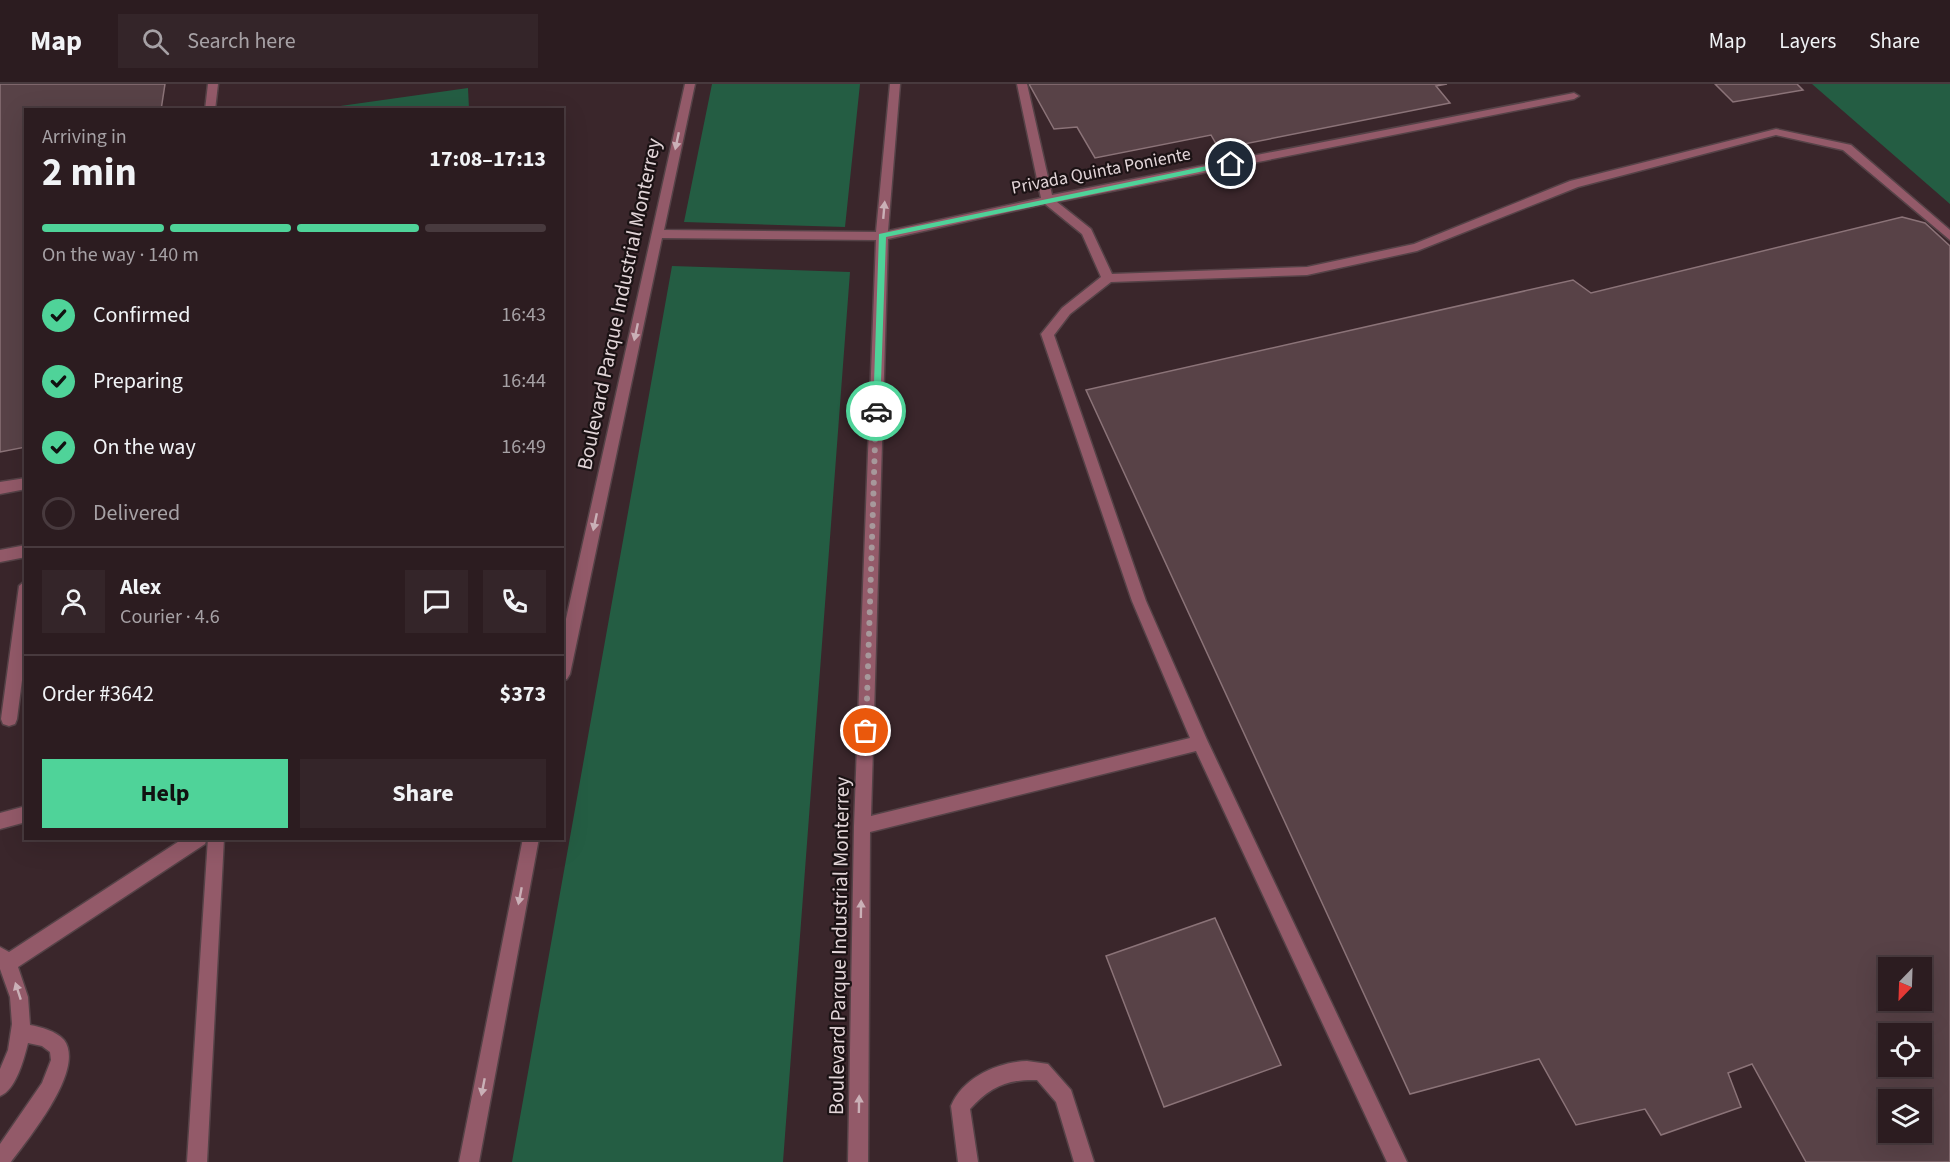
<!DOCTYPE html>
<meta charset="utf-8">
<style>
body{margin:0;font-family:"Source Sans 3",sans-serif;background:#342529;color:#f1f3f6;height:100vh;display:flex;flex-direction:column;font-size:22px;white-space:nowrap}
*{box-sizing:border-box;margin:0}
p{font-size:20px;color:#a6a1a5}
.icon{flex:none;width:33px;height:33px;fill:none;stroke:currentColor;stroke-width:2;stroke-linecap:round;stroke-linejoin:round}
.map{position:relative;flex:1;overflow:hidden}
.drawer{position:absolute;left:24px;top:24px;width:540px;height:732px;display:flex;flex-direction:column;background:#2c1c20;border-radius:0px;box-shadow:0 6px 24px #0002,0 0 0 2px #483a3e}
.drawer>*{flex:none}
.needle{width:39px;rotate:203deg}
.buttons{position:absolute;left:1878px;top:873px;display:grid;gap:12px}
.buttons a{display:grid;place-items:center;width:54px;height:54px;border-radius:0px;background:#2c1c20;box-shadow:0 6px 24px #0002,0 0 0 2px #483a3e;font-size:30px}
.pin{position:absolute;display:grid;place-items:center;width:51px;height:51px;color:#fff;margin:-26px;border:3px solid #fff;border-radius:50%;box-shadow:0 2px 6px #0007}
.courier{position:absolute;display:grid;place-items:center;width:60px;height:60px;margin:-30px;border:4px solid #4fd399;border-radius:50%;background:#fff;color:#222;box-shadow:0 2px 8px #0007}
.overview em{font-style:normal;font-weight:700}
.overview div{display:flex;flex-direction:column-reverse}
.overview{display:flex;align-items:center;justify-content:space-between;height:102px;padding:0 18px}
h1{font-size:39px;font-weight:700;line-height:45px}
.bar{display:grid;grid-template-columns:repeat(4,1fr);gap:9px 6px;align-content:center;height:72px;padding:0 18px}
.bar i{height:8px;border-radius:4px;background:#483a3e}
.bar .selected{background:#4fd399}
.bar p{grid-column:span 4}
.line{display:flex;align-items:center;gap:15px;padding:0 18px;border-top:2px solid #483a3e}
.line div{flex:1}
.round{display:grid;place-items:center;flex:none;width:63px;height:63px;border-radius:0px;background:#342529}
ol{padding:0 18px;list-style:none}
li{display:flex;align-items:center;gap:18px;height:66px}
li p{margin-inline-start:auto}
li .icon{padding:6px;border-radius:50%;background:#4fd399;color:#111;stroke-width:4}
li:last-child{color:#a6a1a5}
li i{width:33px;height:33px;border:3px solid #483a3e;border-radius:50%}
.cta{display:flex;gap:12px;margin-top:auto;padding:12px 18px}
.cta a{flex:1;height:69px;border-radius:0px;background:#4fd399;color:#111;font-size:24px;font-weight:700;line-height:69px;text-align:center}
.cta a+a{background:#342529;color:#f1f3f6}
header{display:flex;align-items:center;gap:36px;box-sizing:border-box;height:84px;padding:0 30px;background:#2c1c20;border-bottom:2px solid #483a3e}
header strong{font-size:28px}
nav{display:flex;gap:33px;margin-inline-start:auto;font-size:21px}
.search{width:420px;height:54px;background:#342529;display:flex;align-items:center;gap:15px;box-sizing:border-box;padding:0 21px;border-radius:0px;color:#a6a1a5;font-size:22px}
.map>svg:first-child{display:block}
.green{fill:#245d43}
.building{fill:#584247;stroke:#8b7378;stroke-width:1.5;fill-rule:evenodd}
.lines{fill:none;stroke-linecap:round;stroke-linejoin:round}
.minor-casing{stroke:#554247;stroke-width:3}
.minor{fill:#935a69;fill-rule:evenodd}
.oneway{fill:#cab0b7}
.route{fill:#4fd399}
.done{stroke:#a7989b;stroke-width:6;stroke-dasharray:0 10.8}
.labels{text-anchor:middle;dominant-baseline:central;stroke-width:4.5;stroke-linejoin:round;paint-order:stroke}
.far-street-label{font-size:18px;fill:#e2d5d8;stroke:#1b1214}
.street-label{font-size:21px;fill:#e2d5d8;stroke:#1b1214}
</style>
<header>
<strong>Map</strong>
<div class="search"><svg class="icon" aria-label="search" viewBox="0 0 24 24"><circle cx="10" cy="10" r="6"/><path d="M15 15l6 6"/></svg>Search here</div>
<nav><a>Map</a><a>Layers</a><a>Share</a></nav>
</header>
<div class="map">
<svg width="1950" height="1078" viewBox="0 0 1950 1078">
<rect width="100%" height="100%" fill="#3a262b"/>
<!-- green -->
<path class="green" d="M712,0h148l-15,143 -161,-5z
M1812,0h138v120z
M468,4l1,21h-150z
M672,182l178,6 -67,890h-271z"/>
<!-- building -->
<path class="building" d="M0,0h165l-4,26h-135v337l-26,5z
M1029,0h418l-11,2 14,17 -231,46 -8,-14 -116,23 -18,-31 -23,2z
M1715,0h82l6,6 -70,12z
M1902,133l23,6 25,23v916h-144l-54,-98 -24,9 13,34 -80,28 -16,-26 -69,16 -37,-66 -129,35 -324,-704 487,-110 18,13zM1888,884h34v32h-34zM1888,950h34v32h-34zM1888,1016h34v32h-34z
M1215,834l66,147 -117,42 -58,-151z"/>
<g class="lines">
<defs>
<path id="minor" d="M208,0h10l-3,26h-10z
M685,0h10l-31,146 212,2 14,-148h10l-12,147 153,-33 -24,-114h10l25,111 522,-102 5,3 -5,3 -517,103 34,27 21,45 195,-7 107,-23 156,-63 206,-52 75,16 99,85v10l-107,-90 -67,-15 -198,52 -161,64 -110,24 -196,7 -41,32 -16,21 92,266 61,139 200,422h-20l-191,-411 -326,81 -2,330h-20l6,-336 22,-586 -214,-2 -92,436 -3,5 -5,2v-44zM1045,120l37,30 19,43 -39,31 -21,26 91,267 58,137 -319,78 17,-577z
M26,394v11l-26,5v-12z
M26,461v12l-26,5v-12z
M26,496v69l-9,70 -2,5 -6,2 -6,-2 -2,-5 18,-133z
M26,722v16l-26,7v-16z
M184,754h23l-2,6 -187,123 10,30 2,28c11,2 26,6 34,15 22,29 -36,99 -53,122h-11v-18l42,-61 9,-23 -1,-8 -8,-6 -14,-3c-4,16 -12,47 -28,53v-27l8,-19 4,-26 -2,-27 -10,-28v-22l9,5z
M208,754h16l-17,324h-20z
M523,754h16l-60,324h-20z
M1027,977l21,3 23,26 23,72h-20l-18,-60 -19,-22c-30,-1 -47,7 -67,29l8,53h-20l-7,-56c12,-29 47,-44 76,-45z"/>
</defs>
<!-- minor casing -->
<use href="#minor" class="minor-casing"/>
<!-- minor -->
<use href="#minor" class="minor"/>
</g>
<!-- one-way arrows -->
<defs><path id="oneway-solid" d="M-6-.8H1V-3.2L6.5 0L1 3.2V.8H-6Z" transform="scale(1.5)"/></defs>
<g class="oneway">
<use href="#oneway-solid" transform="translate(677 57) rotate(102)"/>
<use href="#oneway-solid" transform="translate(884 126) rotate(-85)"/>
<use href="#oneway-solid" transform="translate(636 248) rotate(102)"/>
<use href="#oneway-solid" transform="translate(595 438) rotate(102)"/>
<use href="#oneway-solid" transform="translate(520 812) rotate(101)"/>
<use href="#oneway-solid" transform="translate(861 825) rotate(-89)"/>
<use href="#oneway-solid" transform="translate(18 907) rotate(-108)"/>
<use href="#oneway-solid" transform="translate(483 1003) rotate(101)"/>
<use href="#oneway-solid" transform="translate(859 1020) rotate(-89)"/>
</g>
<!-- route -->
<path class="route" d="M1231,77l2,4 -347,72 -6,174 -7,2 6,-179z"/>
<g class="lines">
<!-- done -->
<path class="done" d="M866,647l10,-320"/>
</g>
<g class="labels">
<!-- far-street labels -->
<g class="far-street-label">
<text transform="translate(1101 87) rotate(-11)">Privada Quinta Poniente</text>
</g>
<!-- street labels -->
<g class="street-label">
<text transform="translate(619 220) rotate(-78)">Boulevard Parque Industrial Monterrey</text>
<text transform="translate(839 862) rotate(-89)">Boulevard Parque Industrial Monterrey</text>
</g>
</g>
</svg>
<div class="buttons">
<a><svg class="needle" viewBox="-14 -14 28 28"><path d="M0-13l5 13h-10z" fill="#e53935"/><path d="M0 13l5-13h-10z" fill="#a6a1a5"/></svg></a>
<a><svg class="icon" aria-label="locate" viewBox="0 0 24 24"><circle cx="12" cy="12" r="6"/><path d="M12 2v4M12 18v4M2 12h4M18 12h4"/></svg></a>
<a><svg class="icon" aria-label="layers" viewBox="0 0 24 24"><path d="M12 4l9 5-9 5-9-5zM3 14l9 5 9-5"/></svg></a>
</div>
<div class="pin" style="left:866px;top:647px;background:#ea580c"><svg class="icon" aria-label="bag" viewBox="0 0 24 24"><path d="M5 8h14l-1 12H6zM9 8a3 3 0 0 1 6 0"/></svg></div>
<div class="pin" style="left:1231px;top:80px;background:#1f2937"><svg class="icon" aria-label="home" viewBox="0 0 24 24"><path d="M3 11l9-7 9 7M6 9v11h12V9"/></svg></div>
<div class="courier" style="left:876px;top:327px"><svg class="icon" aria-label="car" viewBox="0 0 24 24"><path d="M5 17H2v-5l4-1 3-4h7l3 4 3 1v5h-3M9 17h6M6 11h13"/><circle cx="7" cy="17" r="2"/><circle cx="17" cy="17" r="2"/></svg></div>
<section class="drawer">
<div class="overview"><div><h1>2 min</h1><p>Arriving in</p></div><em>17:08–17:13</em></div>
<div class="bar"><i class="selected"></i><i class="selected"></i><i class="selected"></i><i></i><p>On the way · 140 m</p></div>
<ol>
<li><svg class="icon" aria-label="check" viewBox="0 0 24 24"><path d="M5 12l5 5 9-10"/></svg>Confirmed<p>16:43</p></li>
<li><svg class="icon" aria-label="check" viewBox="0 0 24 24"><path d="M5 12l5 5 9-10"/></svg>Preparing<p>16:44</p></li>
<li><svg class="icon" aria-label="check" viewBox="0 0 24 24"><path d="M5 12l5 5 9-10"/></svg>On the way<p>16:49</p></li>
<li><i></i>Delivered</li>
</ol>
<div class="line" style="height:108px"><a class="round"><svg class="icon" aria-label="person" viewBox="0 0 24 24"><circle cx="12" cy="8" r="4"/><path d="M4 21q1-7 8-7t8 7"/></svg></a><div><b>Alex</b><p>Courier · 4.6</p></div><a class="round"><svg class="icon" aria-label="chat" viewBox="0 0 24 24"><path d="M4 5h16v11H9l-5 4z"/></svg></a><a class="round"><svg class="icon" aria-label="phone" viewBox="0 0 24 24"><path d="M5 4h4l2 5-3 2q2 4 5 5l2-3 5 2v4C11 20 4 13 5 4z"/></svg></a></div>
<div class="line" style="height:78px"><div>Order #3642</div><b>$373</b></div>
<div class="cta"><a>Help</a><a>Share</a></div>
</section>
</div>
